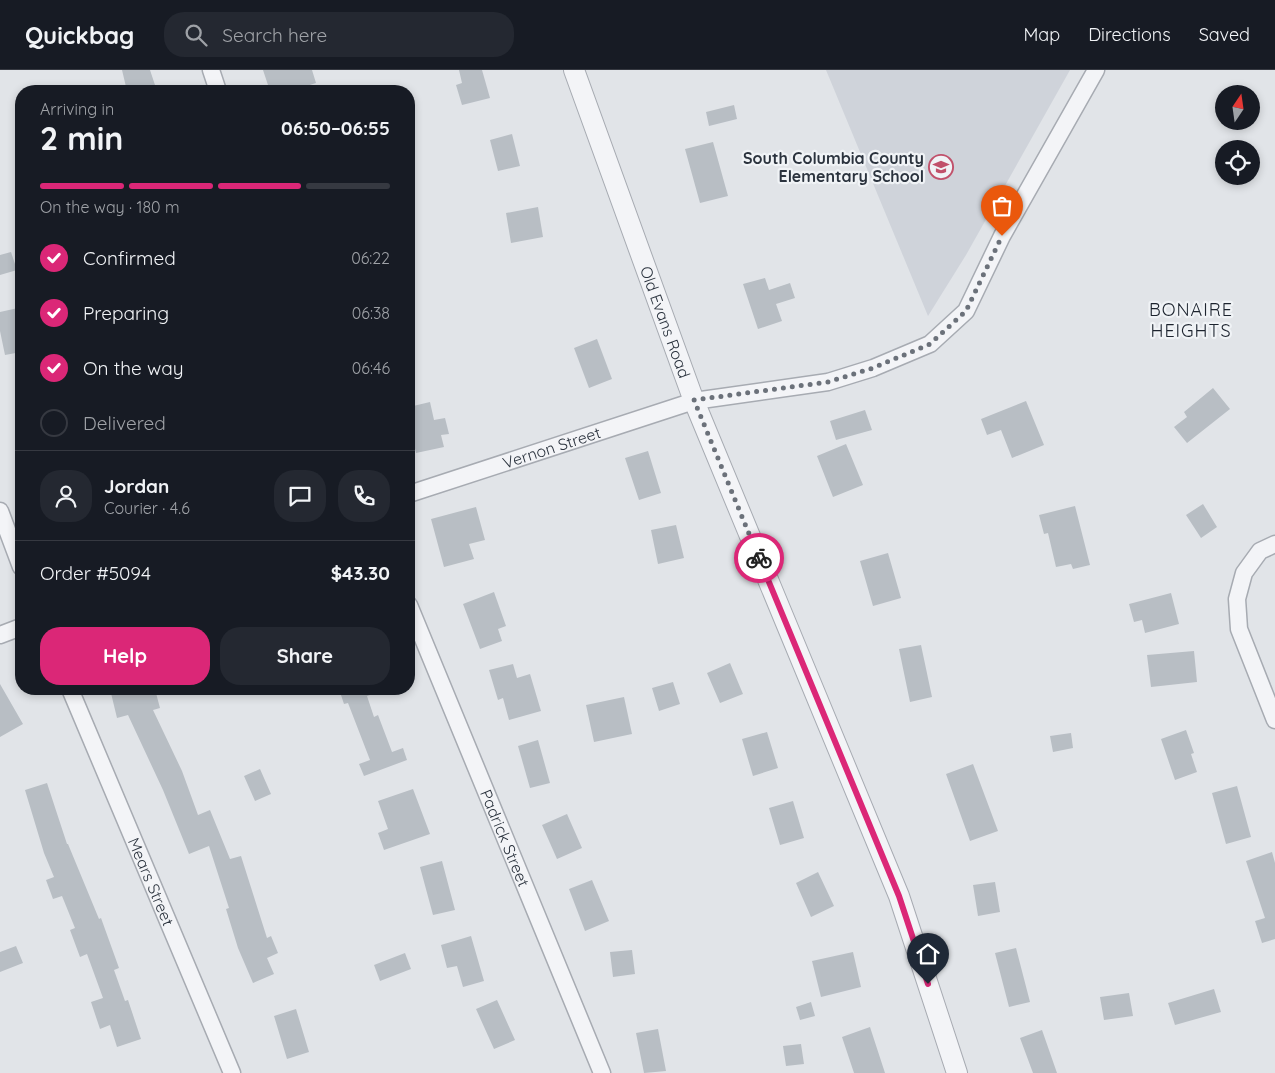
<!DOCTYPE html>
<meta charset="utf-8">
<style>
body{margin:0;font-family:Quicksand,sans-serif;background:#242831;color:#f1f3f6;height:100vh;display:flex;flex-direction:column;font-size:19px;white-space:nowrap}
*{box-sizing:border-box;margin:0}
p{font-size:16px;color:#9ea1a6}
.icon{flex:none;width:28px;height:28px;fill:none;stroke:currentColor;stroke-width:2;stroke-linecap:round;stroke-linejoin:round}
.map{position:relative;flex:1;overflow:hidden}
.panel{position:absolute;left:15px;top:15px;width:400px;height:610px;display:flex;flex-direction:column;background:#171b24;border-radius:20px;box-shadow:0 2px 8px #0003}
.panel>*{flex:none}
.needle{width:32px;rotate:13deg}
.controls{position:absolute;left:1215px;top:15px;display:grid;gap:10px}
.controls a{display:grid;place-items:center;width:45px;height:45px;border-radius:50%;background:#171b24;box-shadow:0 2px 8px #0003;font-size:25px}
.pin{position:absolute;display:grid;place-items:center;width:42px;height:42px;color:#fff;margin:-51px -21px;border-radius:50% 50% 50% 0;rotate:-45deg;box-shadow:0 0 5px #0007}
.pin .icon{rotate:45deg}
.courier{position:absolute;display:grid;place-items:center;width:50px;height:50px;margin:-25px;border:4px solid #db2777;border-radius:50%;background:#fff;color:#222;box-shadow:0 1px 6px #0007}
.headline em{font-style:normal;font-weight:700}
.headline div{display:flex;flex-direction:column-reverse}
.headline{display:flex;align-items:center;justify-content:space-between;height:85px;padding:0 25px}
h1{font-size:32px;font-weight:700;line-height:38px}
.bar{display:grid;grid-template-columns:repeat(4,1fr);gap:8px 5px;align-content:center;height:60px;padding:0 25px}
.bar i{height:6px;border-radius:4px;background:#363941}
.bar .on{background:#db2777}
.bar p{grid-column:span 4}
.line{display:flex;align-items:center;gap:12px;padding:0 25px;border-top:1px solid #363941}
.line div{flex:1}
.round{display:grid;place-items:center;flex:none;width:52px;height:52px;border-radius:20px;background:#242831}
ol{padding:0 25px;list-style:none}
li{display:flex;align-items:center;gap:15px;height:55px}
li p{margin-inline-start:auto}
li .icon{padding:5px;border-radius:50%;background:#db2777;color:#fff;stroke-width:4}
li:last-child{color:#9ea1a6}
li i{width:28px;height:28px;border:2px solid #363941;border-radius:50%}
.cta{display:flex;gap:10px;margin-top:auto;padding:10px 25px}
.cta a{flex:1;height:58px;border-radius:20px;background:#db2777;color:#fff;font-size:20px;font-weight:700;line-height:58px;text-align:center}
.cta a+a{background:#242831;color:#f1f3f6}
header{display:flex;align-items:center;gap:30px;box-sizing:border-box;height:70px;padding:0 25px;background:#171b24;border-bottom:1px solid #363941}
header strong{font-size:24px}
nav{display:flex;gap:28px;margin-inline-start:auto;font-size:18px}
.search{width:350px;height:45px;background:#242831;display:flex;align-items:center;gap:12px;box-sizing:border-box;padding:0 18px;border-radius:20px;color:#9ea1a6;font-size:19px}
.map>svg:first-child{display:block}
.built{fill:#cfd3da}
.building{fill:#b8bec4}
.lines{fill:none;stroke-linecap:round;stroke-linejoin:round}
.minor-casing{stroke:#a7abb2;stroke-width:19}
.tertiary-casing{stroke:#a7abb2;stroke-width:22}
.minor{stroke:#f3f4f7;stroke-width:16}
.tertiary{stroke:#f3f4f7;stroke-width:20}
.done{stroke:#6b717a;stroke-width:5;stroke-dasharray:0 9}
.route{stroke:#db2777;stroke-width:6}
.labels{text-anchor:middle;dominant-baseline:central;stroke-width:4.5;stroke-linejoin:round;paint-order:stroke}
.poi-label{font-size:16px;font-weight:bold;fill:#2b333e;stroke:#f0f3f6;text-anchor:end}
.street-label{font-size:16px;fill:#2b333e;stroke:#f0f3f6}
.neighbourhood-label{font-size:18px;letter-spacing:1px;fill:#1d242f;stroke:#f0f3f6}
</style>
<header>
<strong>Quickbag</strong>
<div class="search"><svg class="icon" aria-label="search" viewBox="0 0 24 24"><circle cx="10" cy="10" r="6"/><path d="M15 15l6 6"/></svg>Search here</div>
<nav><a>Map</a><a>Directions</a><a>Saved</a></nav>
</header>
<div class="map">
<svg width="1275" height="1003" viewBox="0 0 1275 1003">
<rect width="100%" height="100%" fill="#e1e4e8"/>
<!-- built -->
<path class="built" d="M826,0h244l-104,185 -38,61z"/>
<!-- building -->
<path class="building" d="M122,0h28l7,21h-30z
M263,0h49l4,13 -25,8h-21z
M459,0h23l8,28 -28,7 -6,-20 6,-2z
M734,35l3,14 -28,7 -3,-14z
M512,64l8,32 -22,5 -8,-31z
M713,72l15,54 -28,7 -15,-54z
M538,137l5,30 -32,6 -5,-30z
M11,182l6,18 -17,5v-20z
M765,208l4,12 21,-7 5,15 -19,6 6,17 -24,8 -15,-45z
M18,238l3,15v29l-16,3 -5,-24v-19z
M597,269l15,40 -23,9 -15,-40z
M1213,318l17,21 -43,34 -13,-16 13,-10 -3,-5z
M1026,331l18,44 -32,13 -11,-28 -14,5 -6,-16z
M430,332l4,18 11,-2 4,16 -8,1 3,12 -28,6 -7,-31v-15z
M865,340l7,20 -36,10 -6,-19z
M846,374l17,41 -30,12 -16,-41z
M648,381l13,42 -22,7 -14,-42z
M1203,434l14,23 -16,11 -15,-23z
M1075,436l15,59 -17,4 -2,-5 -15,3 -8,-34 -4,1 -5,-19z
M476,437l9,33 -16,4 5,15 -30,8 -13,-48z
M676,455l8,33 -26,6 -7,-34z
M888,483l13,45 -28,8 -13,-45z
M494,522l12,34 -8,3 4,12 -22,8 -17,-45z
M1171,523l8,31 -34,9 -3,-13 -8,2 -5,-18z
M921,575l11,52 -22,5 -11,-53z
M1194,581l3,31 -46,5 -4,-32z
M730,593l13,31 -23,9 -13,-30z
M513,594l4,14 13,-4 11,37 -32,9 -6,-22 -5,2 -9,-30z
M673,612l7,22 -21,7 -7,-23z
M0,614l23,40 -23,13z
M110,619h35l1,6 10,-2 4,15 -7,2 29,61 16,44 12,-5 20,49 11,-3 26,82 4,-2 7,17 -11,5 7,16 -21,9 -15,-35 -12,-39 3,-1 -20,-62 -20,8 -26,-64 -35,-75 -11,3z
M339,619h43v2l-15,5 7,21 4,-2 14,37 11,-4 4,12 -43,16 -5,-12 11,-4 -22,-57 -4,1z
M624,627l8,37 -38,8 -8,-37z
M1186,660l8,23 -3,1 6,18 -22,8 -14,-41z
M767,662l11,36 -25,8 -11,-37z
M1071,663l2,15 -20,4 -3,-16z
M538,670l12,43 -20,5 -12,-42z
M973,694l25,67 -28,10 -24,-67z
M260,699l11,25 -16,7 -11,-25z
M47,713l20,61h1l31,75 2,-1 18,50 -5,2 11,31 3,-1 13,39 -24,8 -7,-22 -10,4 -9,-27 12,-4 -16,-44 -7,3 -10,-27 5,-2 -13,-32 -9,3 -7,-19 8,-3 -10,-24 -19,-63z
M1237,716l14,51 -25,7 -14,-51z
M413,719l17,45 -46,16 -6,-17 10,-4 -10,-28z
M793,731l11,37 -24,7 -11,-37z
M567,744l15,34 -25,11 -15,-34z
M1272,782l3,11v76l-13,4 -7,-22 10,-3 -19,-57z
M442,791l13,49 -22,5 -13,-48z
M818,802l16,34 -23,11 -15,-34z
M592,810l17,41 -24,10 -16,-42z
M995,812l5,30 -22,4 -5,-31z
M471,866l13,45 -21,6 -6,-21 -10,2 -6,-23z
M16,876l7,17 -23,9v-20z
M1016,878l14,54 -21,5 -14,-54z
M632,880l3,24 -22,3 -3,-25z
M853,882l8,35 -40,10 -9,-36z
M405,883l6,16 -31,12 -6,-16z
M1214,919l7,23 -46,13 -7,-22z
M1129,923l4,23 -29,4 -4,-23z
M497,930l18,40 -21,9 -18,-40z
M811,932l4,14 -15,4 -4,-13z
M296,939l13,43 -22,7 -13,-43z
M870,957l15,46h-31l-12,-36z
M658,959l8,42 -22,2 -8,-40z
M1042,960l15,43h-24l-13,-35z
M801,974l3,20 -18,2 -3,-20z"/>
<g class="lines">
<defs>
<g id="minor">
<path d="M211,0l7,21"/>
<path id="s1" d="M409,424l285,-93 134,-19 45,-14 57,-24 36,-33 36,-75 94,-166"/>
<path d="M0,441l21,56"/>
<path d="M1275,474l-15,7 -16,22 -7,26 2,30 36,91"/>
<path id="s2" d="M409,535l193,468"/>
<path d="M0,565l21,-8"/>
<path id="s3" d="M70,619l162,384"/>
</g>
<g id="tertiary">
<path id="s4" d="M574,0l120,331 205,495 58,177"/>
</g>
</defs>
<!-- minor casing -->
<use href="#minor" class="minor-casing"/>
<!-- tertiary casing -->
<use href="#tertiary" class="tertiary-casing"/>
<!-- minor -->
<use href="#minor" class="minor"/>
<!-- tertiary -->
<use href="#tertiary" class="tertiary"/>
</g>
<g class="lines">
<!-- done -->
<path class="done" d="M759,488l-65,-158 134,-18 45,-14 57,-24 36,-33 36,-75"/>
<!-- route -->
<path class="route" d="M759,488l140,338 29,88"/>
</g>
<!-- icons -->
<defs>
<symbol id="school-ring" viewBox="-11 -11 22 22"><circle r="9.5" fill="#f0f3f6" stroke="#c1516b" stroke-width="1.5"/><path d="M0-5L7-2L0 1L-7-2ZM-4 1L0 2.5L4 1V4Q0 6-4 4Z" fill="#c1516b"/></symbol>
</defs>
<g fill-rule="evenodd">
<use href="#school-ring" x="927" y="83" width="28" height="28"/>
</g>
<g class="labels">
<!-- poi labels -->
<g class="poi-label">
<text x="924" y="88">South Columbia County<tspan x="924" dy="18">Elementary School</tspan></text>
</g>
<!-- street labels -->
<g class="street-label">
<text stroke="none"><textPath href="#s4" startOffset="268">Old Evans Road</textPath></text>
<text stroke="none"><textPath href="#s1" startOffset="150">Vernon Street</textPath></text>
<text stroke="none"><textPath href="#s2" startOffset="252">Padrick Street</textPath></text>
<text stroke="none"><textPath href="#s3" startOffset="209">Mears Street</textPath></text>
</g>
<!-- neighbourhood labels -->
<g class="neighbourhood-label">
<text x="1191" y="239">BONAIRE<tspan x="1191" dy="21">HEIGHTS</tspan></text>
</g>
</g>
</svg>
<div class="controls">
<a><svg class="needle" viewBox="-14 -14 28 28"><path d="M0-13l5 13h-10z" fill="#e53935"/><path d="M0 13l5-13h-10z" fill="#9ea1a6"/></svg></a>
<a><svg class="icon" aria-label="locate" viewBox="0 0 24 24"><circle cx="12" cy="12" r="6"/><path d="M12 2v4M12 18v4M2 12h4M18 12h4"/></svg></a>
</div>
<div class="pin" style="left:1002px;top:166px;background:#ea580c"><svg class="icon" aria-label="bag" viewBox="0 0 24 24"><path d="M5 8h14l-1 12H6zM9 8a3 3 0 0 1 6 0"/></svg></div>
<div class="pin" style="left:928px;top:914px;background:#1f2937"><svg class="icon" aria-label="home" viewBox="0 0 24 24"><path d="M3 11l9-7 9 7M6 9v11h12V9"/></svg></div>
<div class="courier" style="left:759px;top:488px"><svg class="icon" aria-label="bike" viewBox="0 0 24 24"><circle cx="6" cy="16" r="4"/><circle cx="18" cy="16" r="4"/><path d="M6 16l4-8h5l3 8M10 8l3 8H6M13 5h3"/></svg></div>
<section class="panel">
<div class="headline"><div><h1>2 min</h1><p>Arriving in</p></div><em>06:50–06:55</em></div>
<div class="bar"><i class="on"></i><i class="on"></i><i class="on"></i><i></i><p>On the way · 180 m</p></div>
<ol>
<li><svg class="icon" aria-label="check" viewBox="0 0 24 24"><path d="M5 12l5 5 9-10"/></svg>Confirmed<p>06:22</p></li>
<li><svg class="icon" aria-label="check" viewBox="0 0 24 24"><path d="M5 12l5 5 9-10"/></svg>Preparing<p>06:38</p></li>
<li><svg class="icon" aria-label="check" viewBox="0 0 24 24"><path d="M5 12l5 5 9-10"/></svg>On the way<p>06:46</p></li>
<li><i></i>Delivered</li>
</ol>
<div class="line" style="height:90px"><a class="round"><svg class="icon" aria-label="person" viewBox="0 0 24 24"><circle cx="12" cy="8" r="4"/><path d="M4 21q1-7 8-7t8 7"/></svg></a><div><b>Jordan</b><p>Courier · 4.6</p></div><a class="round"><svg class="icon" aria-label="chat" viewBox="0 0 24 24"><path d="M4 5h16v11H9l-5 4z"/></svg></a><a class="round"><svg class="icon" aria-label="phone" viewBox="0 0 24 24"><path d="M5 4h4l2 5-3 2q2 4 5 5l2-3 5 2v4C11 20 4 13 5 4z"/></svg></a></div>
<div class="line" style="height:65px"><div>Order #5094</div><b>$43.30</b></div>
<div class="cta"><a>Help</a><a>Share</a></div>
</section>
</div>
